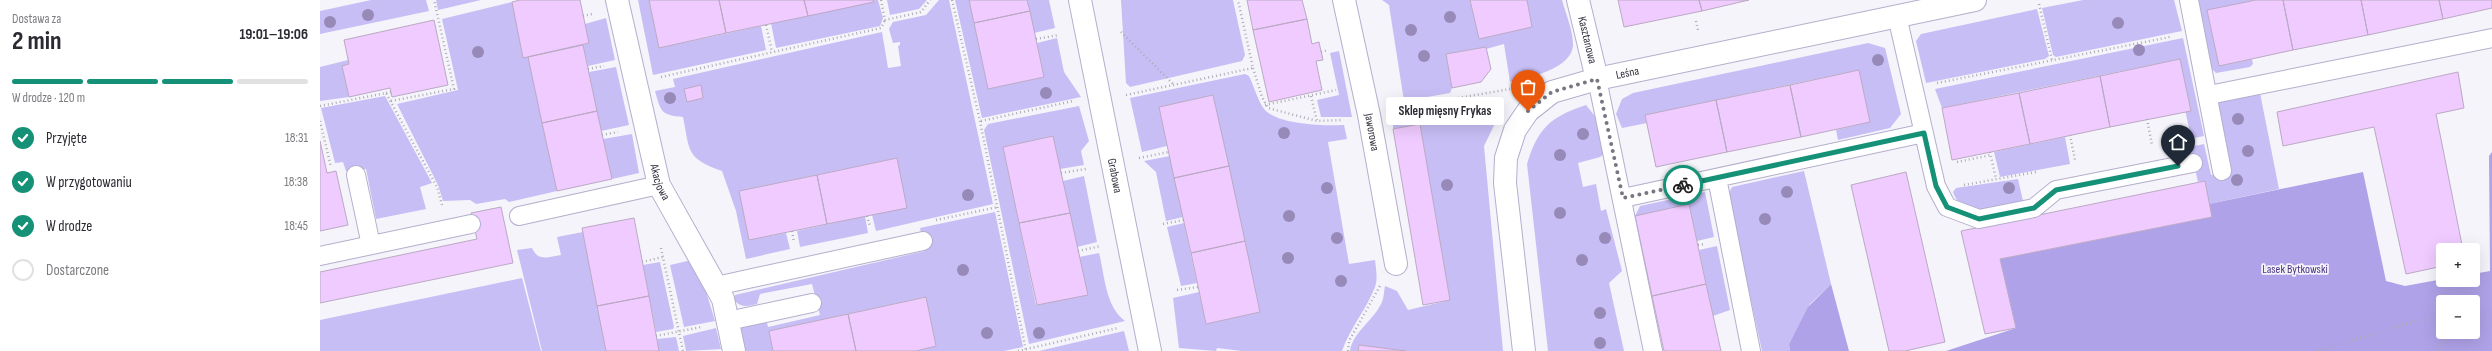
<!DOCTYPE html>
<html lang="pl">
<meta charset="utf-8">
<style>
body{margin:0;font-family:"Sofia Sans Condensed",sans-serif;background:#f2f2f3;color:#2b2b33;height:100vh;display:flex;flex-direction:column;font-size:15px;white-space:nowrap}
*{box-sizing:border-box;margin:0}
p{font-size:13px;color:#7c7c81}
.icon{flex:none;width:22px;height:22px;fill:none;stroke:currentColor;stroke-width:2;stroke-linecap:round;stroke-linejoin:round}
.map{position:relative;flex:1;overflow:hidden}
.drawer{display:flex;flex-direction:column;background:#fff;width:320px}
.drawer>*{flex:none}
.controls{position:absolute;left:2116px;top:243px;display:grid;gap:8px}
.controls a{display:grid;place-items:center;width:44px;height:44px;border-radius:4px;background:#fff;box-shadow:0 4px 16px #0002;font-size:20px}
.pin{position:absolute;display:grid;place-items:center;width:34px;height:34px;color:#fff;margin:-41px -17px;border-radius:50% 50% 50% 0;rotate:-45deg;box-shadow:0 0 4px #0007}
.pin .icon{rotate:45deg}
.courier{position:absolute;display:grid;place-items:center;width:40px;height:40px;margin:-20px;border:3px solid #159177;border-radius:50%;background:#fff;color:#222;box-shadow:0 1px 5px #0007}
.bubble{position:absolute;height:28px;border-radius:4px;background:#fff;box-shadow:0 4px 16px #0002;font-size:13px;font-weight:700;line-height:28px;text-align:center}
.headline em{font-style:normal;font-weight:700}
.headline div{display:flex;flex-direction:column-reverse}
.headline{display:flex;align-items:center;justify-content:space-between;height:68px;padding:0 12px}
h1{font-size:26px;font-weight:700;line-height:30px}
.bar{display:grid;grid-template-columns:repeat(4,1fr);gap:6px 4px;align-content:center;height:48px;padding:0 12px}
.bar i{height:5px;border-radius:3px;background:#e1e1e2}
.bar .on{background:#159177}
.bar p{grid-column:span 4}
ol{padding:0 12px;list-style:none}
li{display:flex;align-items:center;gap:12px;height:44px}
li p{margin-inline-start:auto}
li .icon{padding:4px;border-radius:50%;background:#159177;color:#fff;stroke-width:4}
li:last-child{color:#7c7c81}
li i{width:22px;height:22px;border:2px solid #e1e1e2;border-radius:50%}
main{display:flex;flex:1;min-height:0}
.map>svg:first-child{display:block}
.green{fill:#c7bef5}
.forest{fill:#afa2e8;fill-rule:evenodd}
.building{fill:#efcbff;stroke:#bba9c3}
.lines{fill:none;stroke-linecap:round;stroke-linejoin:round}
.lane-casing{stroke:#b3afcc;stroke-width:20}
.street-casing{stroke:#b3afcc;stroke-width:24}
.path{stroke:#adabb4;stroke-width:2.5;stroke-dasharray:1 3;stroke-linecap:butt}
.lane{stroke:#fff;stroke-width:18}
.street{stroke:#fff;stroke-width:22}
.tree{fill:#978ab9}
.done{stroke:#787680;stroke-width:4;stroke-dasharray:0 7.2}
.route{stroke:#159177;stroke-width:5}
.labels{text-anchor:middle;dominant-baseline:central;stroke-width:3.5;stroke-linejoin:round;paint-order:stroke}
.street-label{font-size:12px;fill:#34323e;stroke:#f5f4fa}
.park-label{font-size:12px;fill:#4a3484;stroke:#f5f4fa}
</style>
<main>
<section class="drawer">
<div class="headline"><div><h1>2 min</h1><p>Dostawa za</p></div><em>19:01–19:06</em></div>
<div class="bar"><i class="on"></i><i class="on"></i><i class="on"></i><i></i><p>W drodze · 120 m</p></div>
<ol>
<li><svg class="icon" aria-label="check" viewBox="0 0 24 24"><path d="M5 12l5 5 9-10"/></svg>Przyjęte<p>18:31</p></li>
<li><svg class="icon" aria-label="check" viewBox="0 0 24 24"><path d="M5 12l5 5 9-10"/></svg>W przygotowaniu<p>18:38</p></li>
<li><svg class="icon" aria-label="check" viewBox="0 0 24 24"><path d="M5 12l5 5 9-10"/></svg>W drodze<p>18:45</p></li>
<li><i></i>Dostarczone</li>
</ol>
</section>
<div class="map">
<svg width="2172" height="351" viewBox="0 0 2172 351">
<rect width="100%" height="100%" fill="#f5f4fa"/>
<!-- green -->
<path class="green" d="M51,0h55l3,11 -109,23v-23z
M116,0h45l-43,10z
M318,0h11l10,48 102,-22 5,24 -113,25z
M553,0h5l5,18 -3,8 -104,22 -5,-25z
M567,0h40l-8,9 -29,6z
M619,0h10l44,204 -117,27 -4,-16 25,-57 -158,33 10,49 37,-7 4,16 -44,10 -10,-48 -14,-40c-36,-13 -32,-19 -39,-54 -22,-2 -22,-5 -28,-26l20,-4 -2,-8 209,-47 6,36 13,-2 -3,-20 2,-1v-3l-7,1 -4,-14 4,-7 33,-7z
M635,0h14l19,89 56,-12 -7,-34 20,-5 7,34 17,25 -99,21z
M707,0h22l6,28 -21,5z
M801,0h112l12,55 -3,6 -112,26 -4,-4z
M1062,0h88l9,39 53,-12 -5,-27h35c4,14 11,31 11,45 -1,24 -45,33 -63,37l-6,-38 -18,5v-2l-40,7 6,34 -2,5 -46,8 -15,-96z
M1763,0h91l8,31 -126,26 -3,-2 -11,-47z
M1877,0h59l-49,11 12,55 33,-7 1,5 -3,3 -34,6 -5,-5z
M192,2l11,55h5l29,134 -48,11 -4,-3 -29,5 -6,-4 -27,1 -5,-16 -41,-81 61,-14 -16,-71z
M1717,9l12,47 -4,3 -119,24 -10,-42 5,-7z
M286,18l9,42 -27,6 -5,-21 6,-2 -4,-19z
M1863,38l21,98 -15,3 1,-7 -5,-22h6l-11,-51 -238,49 -7,-19z
M1548,43l17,5 16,66 -11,14 -52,12 -2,-10 34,-8 -11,-52 -214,45 2,8 -25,5 -6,-14 6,-15 11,-6z
M1019,51l13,66h-31l-4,-17 22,-5 -9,-42z
M28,60l1,4 -7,2 7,31 -29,4v-34z
M296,67l13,58 -28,6 -12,-59z
M925,74l4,2c5,10 9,26 16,34 14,15 60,16 79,15l3,14 -19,3 21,122 26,-4c1,9 3,19 0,27 -8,21 -25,41 -33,64h-100l-25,-3 -1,3 -37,-3 -6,-50 26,-6 7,32 54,-12 -47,-217 -54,12 8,39 -25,6 -12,-54z
M1940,93l19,96 -70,15 -4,-23 -7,1 -8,-35 14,-3 7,31 21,-3 -14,-70z
M65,96l47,87 -12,4 6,22 -50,10 -10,-50 -20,2 -3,-9 -8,1 -14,-55z
M1175,97h6l1,12 -18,37 19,205h-97l-47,-6 -1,6h-8c3,-19 23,-30 31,-47 3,-5 3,-13 4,-18l12,5 11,19 42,-10 -30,-175 -27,4v-11l5,-4z
M1266,105l12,15 8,33 -6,4 -22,6 5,24 13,-3 5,27 5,-2 16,62 -13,12 15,68h-76l-21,-187c11,-36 23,-47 59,-59z
M759,106l10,35 -8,10 3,14 -24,4 -7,-33 -50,11 33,158 51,-10 -8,-38 20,-4c6,23 6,53 26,68l-96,23 -45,-214 4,-6z
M312,134l7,39 -27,6 -9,-40z
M1745,137l5,27 -70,13 -6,-25z
M850,156l13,61 -17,4 -10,-49 -12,-11z
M1484,171l27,113 -21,20 -21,40 1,7h-28l-34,-156 4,-8z
M764,176l13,66 -20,5 -14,-66z
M1698,179l5,22c-7,7 -13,8 -22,10 -21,4 -39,5 -48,-19l3,-4z
M1385,192l9,45 -17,4 -8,-37 -54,12 5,-10z
M675,212l28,135 -19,4h-88l20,-5 -11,-49 -156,34 4,20h-29l-4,-21 2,-4 24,-7 2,8 52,-12 -8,-31 -52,10 -3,10c-8,2 -16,4 -22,-3v-6l190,-44 -5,-23z
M545,216l3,17 -68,14 -3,-16z
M864,223l13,60 -16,3 -14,-59z
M263,232l23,119h-64l-25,-101 15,-2c6,14 17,9 29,7l-4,-18z
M1397,246l13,64 -17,6 -14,-66z
M372,260l8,12 15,49 -31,6 -14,-62z
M340,262l14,65 -1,2 -17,3 -13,-67z
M202,278l19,73h-221v-31z
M396,328l5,21 -35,2 -3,-15z
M804,331l5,20h-90z
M356,337l3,14h-20l-2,-12z"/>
<!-- forest -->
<path class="forest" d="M2172,152v199h-546l70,-23 -16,-69 211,-42 -2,-13 154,-32 23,109 19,5 38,-7 30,1v-6l17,-3 -1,-115zM2123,302h30v30h-30z
M1511,284l18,67h-59l-1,-7 19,-37z"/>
<!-- building -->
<path class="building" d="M200,0h60l9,43 -66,15 -11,-56z
M329,0h70l7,33 -67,15z
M399,0h85l4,16 -82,17z
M484,0h69l1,2 -66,14z
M649,0h58l3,11 -56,12z
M927,0h55l5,19 -54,11z
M1150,0h57l5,27 -53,12z
M1298,0h81l3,11 -78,16z
M1379,0h50l-47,11z
M1936,0h27l10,50 -74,16 -12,-56z
M1963,0h78l7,35 -75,15z
M2041,0h78l4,19 -75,16z
M2119,0h53v8l-49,11z
M710,11l14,66 -56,12 -14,-66z
M987,19l5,25 7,-2 4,18 -7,1 6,29 -53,12 -16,-72z
M114,20l14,65 -56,12 -2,-9 -41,9 -7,-31 7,-2 -5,-24z
M263,45l14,66 -55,12 -14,-66z
M1166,47l5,22 -10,13 -29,6 -6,-34z
M1860,59l11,52 -81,16 -10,-51z
M1539,70l11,52 -69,15 -11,-52z
M2138,72l6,36 -28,6 27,136h-20v16l-37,8 -32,-147 -91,19 -6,-34z
M1780,76l10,51 -80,17 -11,-51z
M381,85l2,13 -16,4 -3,-13z
M1470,85l11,52 -74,15 -11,-52z
M1699,93l11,51 -78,16 -10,-52z
M893,95l16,71 -55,12 -15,-71z
M1396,100l11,52 -71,15 -11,-52z
M277,111l15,68 -55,12 -15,-68z
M1100,124l30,176 -27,5 -30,-176z
M733,136l17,77 -51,10 -16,-76z
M0,141l7,32 9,-2 12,54 -28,6z
M577,158l10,50 -80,16 -10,-49z
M909,166l16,75 -54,12 -17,-75z
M1586,172l39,170 -40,9h-16l-38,-166z
M497,175l10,49 -78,16 -10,-49z
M1885,181l7,36 -212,42 16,69 -31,6 -24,-103z
M1369,204l17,80 -54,12 -17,-80z
M181,207l12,56 -193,40v-31l157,-33 -6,-26z
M750,213l18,82 -51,10 -18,-82z
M314,218l15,78 -52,10 -15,-78z
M925,241l15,71 -54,12 -15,-71z
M1386,284l15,67h-57l-12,-55z
M329,296l10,55h-53l-9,-45z
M606,297l10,49 -20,5h-60l-8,-37z
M528,314l8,37h-83l-4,-20z
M1039,345l47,6h-48z"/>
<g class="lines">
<defs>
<path id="lane" d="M1869,0l33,171
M1577,16l39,170 11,21 32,12 55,-11 22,-18 137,-27
M1277,79l56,272
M1889,95l283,-57
M36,175l15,70
M1397,178l34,173
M1303,198l301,-65
M199,216l140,-31
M0,256l151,-32
M396,286l207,-45
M408,321l84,-18"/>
<g id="street">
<path id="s1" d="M297,0l42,185 64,114 11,52"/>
<path id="s2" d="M760,0l70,351"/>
<path id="s3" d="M1024,0l25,115 27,149"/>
<path id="s4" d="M1258,0l19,79"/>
<path id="s5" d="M1204,351l-19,-168 1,-25 9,-28 13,-19 24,-19 45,-13 378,-79"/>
</g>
</defs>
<!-- lane casing -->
<use href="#lane" class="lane-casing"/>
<!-- street casing -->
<use href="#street" class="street-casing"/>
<!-- path -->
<path class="path" d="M561,0l4,20 36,-8 9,-12
M632,0l28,121 46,230
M1719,4l13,56
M263,16l9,-2
M1376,21l2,9
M446,25l6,27
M801,32l52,52
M716,39l23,-4
M1001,52l7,-2
M933,68l9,29 6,11 49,13 26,-1
M268,69l16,-3
M341,77l220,-49 4,-8
M1617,83l233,-46
M66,93l5,-1
M806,95l127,-27 -15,-68
M991,96l6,25
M71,101l63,-12 -20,-89
M945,105l71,-15
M0,106l66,-13 51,94 5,18
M1075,109l115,-20
M1827,119l5,26
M0,121l11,46
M661,121l92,-20
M282,135l16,-3
M1750,135l5,25
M1670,152l6,27
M819,158l30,-6
M1637,162l34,-7
M741,173l25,-4
M1644,185l72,-13
M547,216l3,10
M616,220l62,-13
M843,224l21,-4
M472,231l2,11
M1378,245l7,-1
M341,248l22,103
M758,251l23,-5
M322,262l21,-5
M857,290l21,-3
M2153,315l19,-3
M336,336l45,-9
M698,351l100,-23
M1028,351l1,-10 31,-55
M1998,351l110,-34h15
M2119,351l9,-19"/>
<!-- lane -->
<use href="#lane" class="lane"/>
<!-- street -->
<use href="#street" class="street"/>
</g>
<!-- trees -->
<g class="tree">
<circle cx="48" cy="15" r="6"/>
<circle cx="1130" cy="17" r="6"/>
<circle cx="10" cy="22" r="6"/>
<circle cx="1798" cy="23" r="6"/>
<circle cx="1091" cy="30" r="6"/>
<circle cx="1819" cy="50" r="6"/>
<circle cx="158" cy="52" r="6"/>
<circle cx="1104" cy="56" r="6"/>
<circle cx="1558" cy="60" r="6"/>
<circle cx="726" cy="93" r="6"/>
<circle cx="350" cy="98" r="6"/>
<circle cx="1918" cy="119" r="6"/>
<circle cx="964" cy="133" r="6"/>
<circle cx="1263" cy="134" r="6"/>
<circle cx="1928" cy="151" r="6"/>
<circle cx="1240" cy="155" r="6"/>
<circle cx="1917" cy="180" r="6"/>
<circle cx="1127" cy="185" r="6"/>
<circle cx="1007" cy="188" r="6"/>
<circle cx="1689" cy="188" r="6"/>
<circle cx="1467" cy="192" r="6"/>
<circle cx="648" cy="195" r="6"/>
<circle cx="1240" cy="213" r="6"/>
<circle cx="969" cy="216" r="6"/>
<circle cx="1445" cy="219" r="6"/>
<circle cx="1017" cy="238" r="6"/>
<circle cx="1285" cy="238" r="6"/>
<circle cx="968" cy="258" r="6"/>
<circle cx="1262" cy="260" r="6"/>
<circle cx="643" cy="270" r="6"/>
<circle cx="1021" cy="281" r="6"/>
<circle cx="1280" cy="313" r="6"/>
<circle cx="667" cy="333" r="6"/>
<circle cx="719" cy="333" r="6"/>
<circle cx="1280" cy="343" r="6"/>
</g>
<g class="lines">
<!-- done -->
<path class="done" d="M1208,111l24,-19 45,-13 26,119 60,-13"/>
<!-- route -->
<path class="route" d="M1363,185l241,-52 12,53 11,21 32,12 55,-11 22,-18 122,-24"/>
</g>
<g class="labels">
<!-- street labels -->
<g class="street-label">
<text stroke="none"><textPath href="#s4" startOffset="41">Kasztanowa</textPath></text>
<text stroke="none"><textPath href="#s5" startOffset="355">Leśna</textPath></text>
<text stroke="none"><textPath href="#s3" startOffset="135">Jaworowa</textPath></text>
<text stroke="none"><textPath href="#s2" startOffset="179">Grabowa</textPath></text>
<text stroke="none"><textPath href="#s1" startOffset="187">Akacjowa</textPath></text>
</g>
<!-- park labels -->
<g class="park-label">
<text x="1975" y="269">Lasek Bytkowski</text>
</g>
</g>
</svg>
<div class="controls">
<a>+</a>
<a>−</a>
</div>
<div class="pin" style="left:1208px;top:111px;background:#ea580c"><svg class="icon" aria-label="bag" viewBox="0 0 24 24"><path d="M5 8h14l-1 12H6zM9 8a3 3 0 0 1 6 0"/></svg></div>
<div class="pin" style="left:1858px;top:166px;background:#1f2937"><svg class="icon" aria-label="home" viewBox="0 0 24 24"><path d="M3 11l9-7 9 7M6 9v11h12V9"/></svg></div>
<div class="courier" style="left:1363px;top:185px"><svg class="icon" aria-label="bike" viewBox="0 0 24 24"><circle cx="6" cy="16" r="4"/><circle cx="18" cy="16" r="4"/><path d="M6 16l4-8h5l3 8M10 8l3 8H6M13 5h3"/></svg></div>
<div class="bubble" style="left:1066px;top:97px;width:118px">Sklep mięsny Frykas</div>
</div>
</main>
